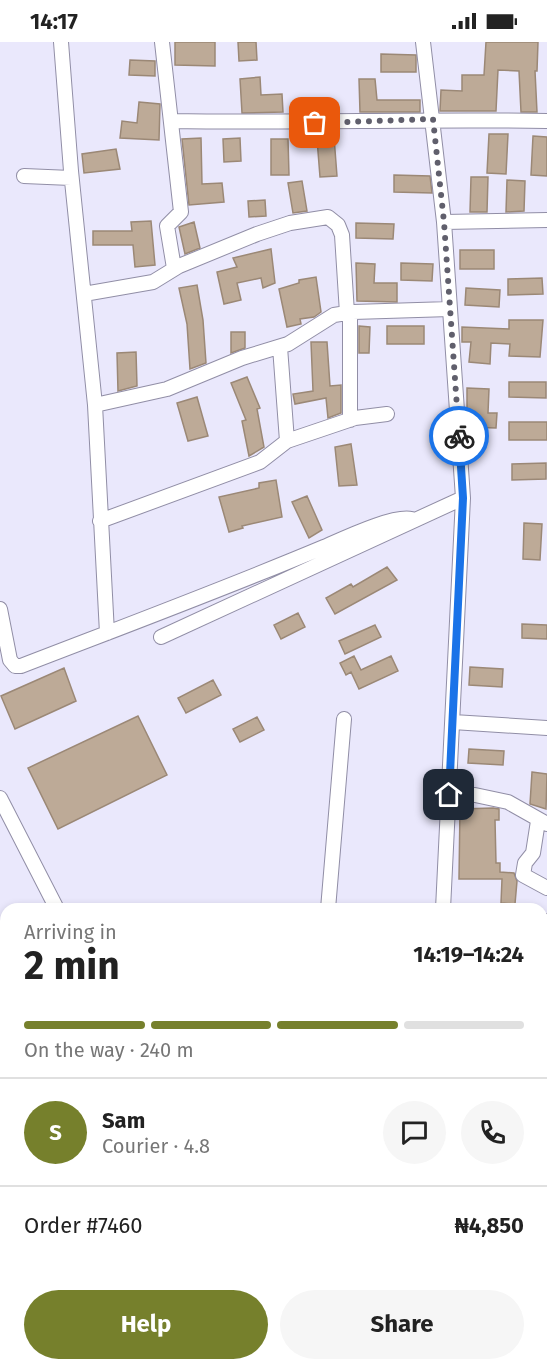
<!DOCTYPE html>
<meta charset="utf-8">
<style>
body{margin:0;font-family:"Fira Sans",sans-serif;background:#f6f6f6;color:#222;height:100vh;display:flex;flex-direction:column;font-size:22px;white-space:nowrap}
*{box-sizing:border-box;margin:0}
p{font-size:20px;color:#767676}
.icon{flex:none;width:33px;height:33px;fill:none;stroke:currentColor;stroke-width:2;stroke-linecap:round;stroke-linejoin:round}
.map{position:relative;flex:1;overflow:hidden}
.panel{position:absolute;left:0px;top:861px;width:548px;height:468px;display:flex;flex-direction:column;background:#fff;border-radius:18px 18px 0 0;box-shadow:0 3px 9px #0003}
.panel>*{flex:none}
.pin{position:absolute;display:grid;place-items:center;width:51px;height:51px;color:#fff;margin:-26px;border-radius:12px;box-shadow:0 3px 9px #0006}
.courier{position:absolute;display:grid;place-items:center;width:60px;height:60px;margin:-30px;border:4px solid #1a73e8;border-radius:50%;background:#fff;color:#222;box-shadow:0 2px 8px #0007}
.headline em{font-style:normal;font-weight:700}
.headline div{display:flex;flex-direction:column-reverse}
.headline{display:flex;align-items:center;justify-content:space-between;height:102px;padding:0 24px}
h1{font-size:39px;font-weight:700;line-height:45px}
.bar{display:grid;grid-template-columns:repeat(4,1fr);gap:9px 6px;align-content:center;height:72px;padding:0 24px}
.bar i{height:8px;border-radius:4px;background:#e0e0e0}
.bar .selected{background:#76802c}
.bar p{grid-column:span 4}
.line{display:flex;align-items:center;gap:15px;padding:0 24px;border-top:2px solid #e0e0e0}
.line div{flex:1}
.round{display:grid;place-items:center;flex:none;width:63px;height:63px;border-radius:32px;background:#f6f6f6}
.action{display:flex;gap:12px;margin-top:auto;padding:12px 24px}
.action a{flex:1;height:69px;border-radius:36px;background:#76802c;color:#fff;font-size:24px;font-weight:700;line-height:69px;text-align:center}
.action a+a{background:#f6f6f6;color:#222}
.status{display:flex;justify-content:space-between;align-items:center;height:42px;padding:0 30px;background:#fff;direction:ltr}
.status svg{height:16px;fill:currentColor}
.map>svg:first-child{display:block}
.building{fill:#bdaa97;stroke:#9b8876;stroke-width:1.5}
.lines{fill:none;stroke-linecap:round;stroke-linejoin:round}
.minor-casing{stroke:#918ea6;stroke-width:16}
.highway-casing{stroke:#918ea6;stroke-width:22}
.minor{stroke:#fff;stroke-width:14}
.highway{stroke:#fff;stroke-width:20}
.done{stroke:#605f6c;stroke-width:6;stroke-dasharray:0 10.8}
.route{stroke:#1a73e8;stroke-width:8}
</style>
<div class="status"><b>14:17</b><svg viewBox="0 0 49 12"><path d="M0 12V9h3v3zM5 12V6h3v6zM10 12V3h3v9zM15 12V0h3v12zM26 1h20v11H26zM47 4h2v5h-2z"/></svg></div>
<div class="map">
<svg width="547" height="1329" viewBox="0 0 547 1329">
<rect width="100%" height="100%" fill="#eae8fc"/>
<!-- building -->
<path class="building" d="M175,0h40v24l-40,-1z
M238,0h18l1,18 -18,1z
M486,0h52l-1,29h-2l2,41h-16l-2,-41 -21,-1 -2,41h-56l1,-21 21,1v-16h22z
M381,12l35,1v17h-35z
M130,18l25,1v15l-26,-1z
M260,35l1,18 21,-1 1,18 -41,1 -2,-34z
M359,37h16l2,21h43v12h-60z
M139,60l21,2 -1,36 -39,-2 2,-17 15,2z
M489,92h19l-2,40 -19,-1z
M533,94l14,1v39l-16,-1z
M334,95l3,39 -17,1 -3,-38z
M201,96l1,46 20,-1 2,19 -35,3 -7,-66z
M240,96l1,23 -17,1 -1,-23z
M271,97h17l1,36h-18z
M116,107l4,20 -36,4 -2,-19z
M394,133l36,1 2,17 -38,-1z
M471,135h17l-1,35h-17z
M507,138l18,1 -1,30 -18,1z
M302,139l5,30 -14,2 -5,-30z
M265,158l1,16 -17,1 -1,-16z
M151,179l4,44 -20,2 -2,-22h-40v-14h39l-1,-9z
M194,180l6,26 -15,6 -6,-27z
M356,181l38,1 -1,15 -37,-1z
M271,207l4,34 -12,5 -2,-10 -24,5 4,17 -17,4 -7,-32 20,-5 -4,-9z
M460,208h34v19h-34z
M356,221l19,1 -1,19h23v19l-40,-1z
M401,221l32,1 -1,17 -31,-1z
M316,235l5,35 -7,5 -14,2 1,5 -14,3 -8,-38 20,-6v-3z
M542,236l1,16 -35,1v-16z
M197,243l6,35 3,43 -16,6 -3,-45 -8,-36z
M466,246l34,2 -1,17 -34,-2z
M509,278h34l-3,37 -31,-1 1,-12 -19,-1 -1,21 -21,-2 2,-20h-9v-15l47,2z
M359,284l11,1 -1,26h-10z
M387,284h37v18h-37z
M231,290h14v16l-14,5z
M311,300h16l3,44 11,-1v28l-13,5 -2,-20 -31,6 -2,-10 20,-3z
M136,310l1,34 -19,5 -1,-38z
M247,335l13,31 -3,1 7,38 -15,9 -7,-35 4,-1 -15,-37z
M509,340h37v16l-37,-1z
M467,346l22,1 -1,24h9l-1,15 -29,-1z
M197,355l11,39 -20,5 -11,-38z
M509,380h38v18h-38z
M351,402l6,41 -18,1 -4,-39z
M546,421v16l-34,1v-16z
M276,438l6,37 -40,9 1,2 -14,4 -10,-35 40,-9v-5z
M307,454l15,34 -13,8 -17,-36z
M524,481l18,1 -2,36 -17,-1z
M387,525l10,13 -62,34 -9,-16 25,-14 2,3z
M298,571l7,14 -24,12 -7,-14z
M522,582l25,1v14l-25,-1z
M375,583l6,12 -36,17 -6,-13z
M354,614l7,14 30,-14 7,15 -39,18 -8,-17 -5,3 -6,-12z
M470,625l33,2 -1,18 -33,-2z
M64,626l12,33 -61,28 -14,-33z
M213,638l8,15 -35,18 -8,-15z
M138,674l29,59 -109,54 -30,-61z
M257,675l7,13 -24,12 -7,-13z
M469,707l35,2 -1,14 -35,-2z
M532,730l15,2 -1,35 -16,-5z
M493,766l6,1v11h-4l1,43h4v9l14,1 3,8 -2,23 -14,-1 1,-24h-43l1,-70z"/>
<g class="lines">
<defs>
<path id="minor" d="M61,0l10,129 24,234 72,-16 75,-31 46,-14 46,-29 19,-3 97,-3
M162,0l19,170 -14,14 7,42
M423,0l21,180 19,276 -20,411
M171,79c126,2 251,-2 376,0
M24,134l47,2
M444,180l103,-2
M84,252l69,-12 26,-16 78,-32 33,-11 38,-6 10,8 4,10 5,78
M350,270v108
M95,363l12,228
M287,399l68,-23 32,-4
M100,479l160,-59 27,-21 -7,-94
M0,567l10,51 5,6h6c101,-39 203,-77 303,-119 16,-7 77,-36 90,-27
M161,595l302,-139
M453,680l94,6
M449,753h26l33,7 39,22
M0,756l57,111
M538,779l-5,32 -8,10 -2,12 24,13
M328,867l16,-190
M542,880l5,-1
M0,936l6,-3
M542,1162l5,-7
M0,1172l6,10
M0,1227l6,-3
M0,1322l6,-3
M27,1323l3,6
M176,1323l2,6
M292,1323l4,6
M427,1329v-6"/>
<path id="highway" d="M542,1288l5,-3
M542,1305l5,-3
M470,1329l9,-6
M498,1329l9,-6"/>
</defs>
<!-- minor casing -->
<use href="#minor" class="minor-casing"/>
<!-- highway casing -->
<use href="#highway" class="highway-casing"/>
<!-- minor -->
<use href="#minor" class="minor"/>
<!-- highway -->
<use href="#highway" class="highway"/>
</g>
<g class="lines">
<!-- done -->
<path class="done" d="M315,81l118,-4 11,103 15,214"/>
<!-- route -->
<path class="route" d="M449,753l14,-297 -4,-62"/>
</g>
</svg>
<div class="pin" style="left:315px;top:81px;background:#ea580c"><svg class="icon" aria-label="bag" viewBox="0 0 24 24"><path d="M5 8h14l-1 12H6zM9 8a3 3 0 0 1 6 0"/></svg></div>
<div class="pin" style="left:449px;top:753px;background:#1f2937"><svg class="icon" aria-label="home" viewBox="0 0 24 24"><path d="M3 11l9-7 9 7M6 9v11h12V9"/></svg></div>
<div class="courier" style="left:459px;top:394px"><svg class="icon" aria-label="bike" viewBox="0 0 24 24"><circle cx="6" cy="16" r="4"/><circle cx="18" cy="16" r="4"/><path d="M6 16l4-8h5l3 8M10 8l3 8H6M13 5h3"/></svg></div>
<section class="panel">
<div class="headline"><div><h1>2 min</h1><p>Arriving in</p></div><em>14:19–14:24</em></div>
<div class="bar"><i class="selected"></i><i class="selected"></i><i class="selected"></i><i></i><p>On the way · 240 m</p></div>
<div class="line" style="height:108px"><b class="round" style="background:#76802c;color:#fff">S</b><div><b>Sam</b><p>Courier · 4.8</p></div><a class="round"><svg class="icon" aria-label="chat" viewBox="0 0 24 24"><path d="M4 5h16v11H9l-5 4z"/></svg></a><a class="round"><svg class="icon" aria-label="phone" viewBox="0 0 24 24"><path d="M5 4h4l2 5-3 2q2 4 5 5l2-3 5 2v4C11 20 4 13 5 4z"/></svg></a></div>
<div class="line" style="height:78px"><div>Order #7460</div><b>₦4,850</b></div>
<div class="action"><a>Help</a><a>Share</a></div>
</section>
</div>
